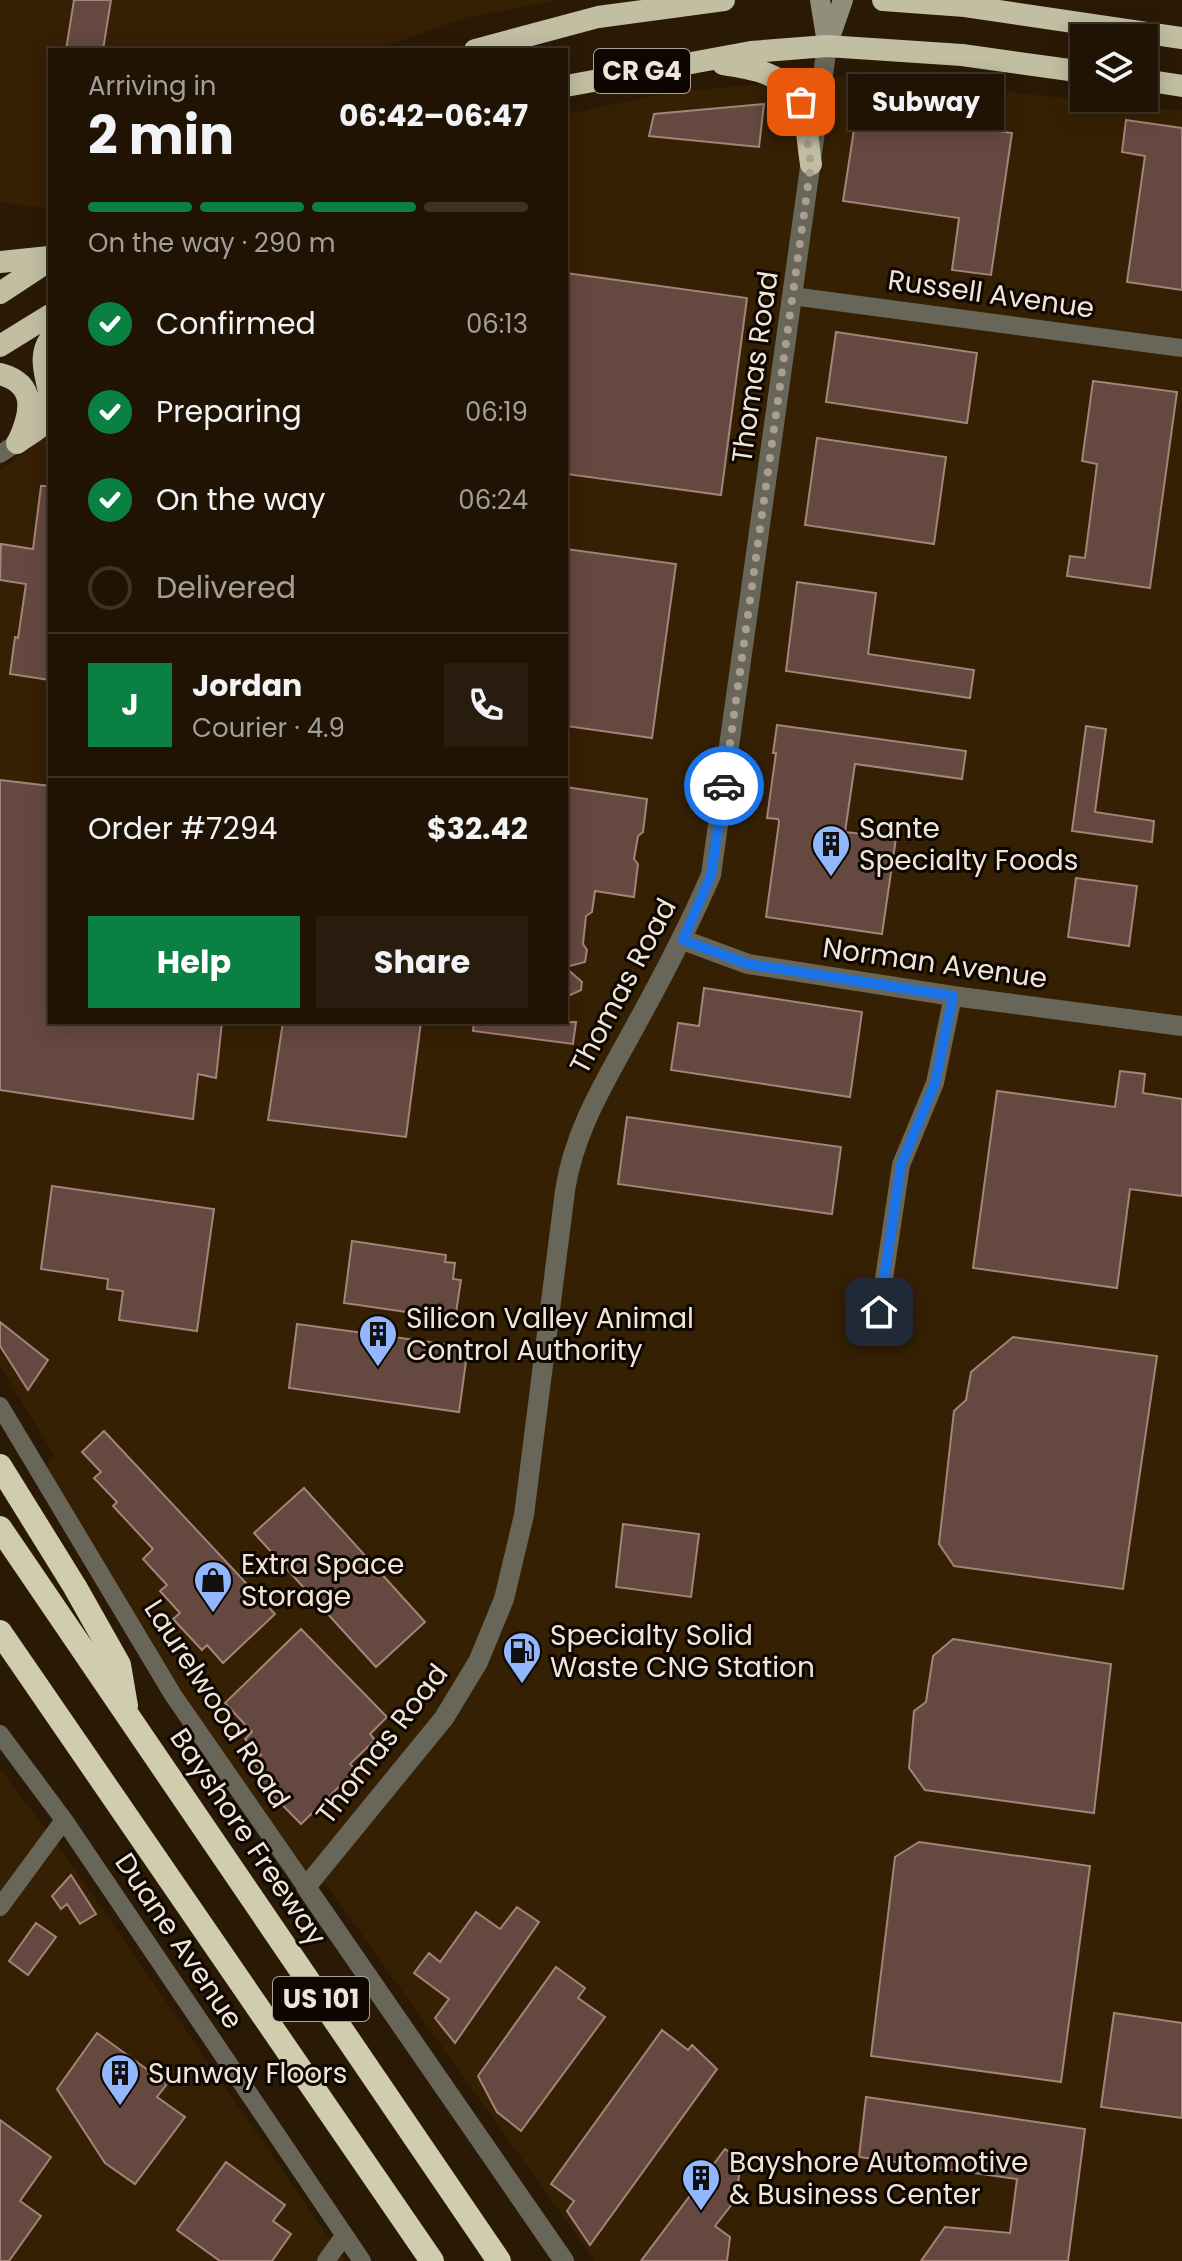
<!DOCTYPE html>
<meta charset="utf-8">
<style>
body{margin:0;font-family:Poppins,sans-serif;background:#281c0e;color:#f1f3f6;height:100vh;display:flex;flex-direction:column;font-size:30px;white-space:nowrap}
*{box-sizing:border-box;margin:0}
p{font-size:26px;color:#a29e9a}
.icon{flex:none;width:44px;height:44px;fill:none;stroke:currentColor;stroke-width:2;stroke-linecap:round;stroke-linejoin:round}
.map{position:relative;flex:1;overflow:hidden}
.details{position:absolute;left:48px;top:48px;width:520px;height:976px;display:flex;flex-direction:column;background:#201304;border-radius:0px;box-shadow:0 4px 20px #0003,0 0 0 2px #3d3226}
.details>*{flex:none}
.controls{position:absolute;left:1070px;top:24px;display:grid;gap:16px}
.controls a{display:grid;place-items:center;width:88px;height:88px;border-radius:0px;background:#201304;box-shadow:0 4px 20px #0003,0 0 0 2px #3d3226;font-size:40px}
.pin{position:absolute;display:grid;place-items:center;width:68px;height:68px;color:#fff;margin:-34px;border-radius:16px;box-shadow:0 4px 12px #0006}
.courier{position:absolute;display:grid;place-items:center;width:80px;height:80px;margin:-40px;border:6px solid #1a73e8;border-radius:50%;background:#fff;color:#222;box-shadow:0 2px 10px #0007}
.bubble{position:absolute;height:56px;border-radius:0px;background:#201304;box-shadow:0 4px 20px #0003,0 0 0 2px #3d3226;font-size:26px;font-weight:700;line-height:56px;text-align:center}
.overview em{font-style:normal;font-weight:700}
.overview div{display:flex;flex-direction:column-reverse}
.overview{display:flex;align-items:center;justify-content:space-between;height:136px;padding:0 40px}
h1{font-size:52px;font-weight:700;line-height:60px}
.bar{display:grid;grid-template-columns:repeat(4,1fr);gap:12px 8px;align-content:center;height:96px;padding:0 40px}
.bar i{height:10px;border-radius:6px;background:#3d3226}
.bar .on{background:#0b8043}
.bar p{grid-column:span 4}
.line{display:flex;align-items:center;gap:20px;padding:0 40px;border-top:2px solid #3d3226}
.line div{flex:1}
.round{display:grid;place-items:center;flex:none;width:84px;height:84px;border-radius:0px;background:#281c0e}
ol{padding:0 40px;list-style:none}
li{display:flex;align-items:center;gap:24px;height:88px}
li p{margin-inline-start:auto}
li .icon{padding:8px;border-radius:50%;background:#0b8043;color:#fff;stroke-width:4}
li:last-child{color:#a29e9a}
li i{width:44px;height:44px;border:4px solid #3d3226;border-radius:50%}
.action{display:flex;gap:16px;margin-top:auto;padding:16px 40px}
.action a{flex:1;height:92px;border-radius:0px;background:#0b8043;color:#fff;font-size:32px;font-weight:700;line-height:92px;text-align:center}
.action a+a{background:#281c0e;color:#f1f3f6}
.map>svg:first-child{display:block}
.built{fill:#362004}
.building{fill:#654840;stroke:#a3837a;stroke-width:2}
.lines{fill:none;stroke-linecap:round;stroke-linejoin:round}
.minor{stroke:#676659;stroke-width:18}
.tertiary{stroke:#676659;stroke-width:20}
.secondary{stroke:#918f7b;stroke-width:20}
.trunk{stroke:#c1bea2;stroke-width:22}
.motorway{stroke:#d0cdae;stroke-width:24}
.done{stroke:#ab9e8f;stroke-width:8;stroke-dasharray:0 14.4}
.route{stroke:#1a73e8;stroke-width:10}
.labels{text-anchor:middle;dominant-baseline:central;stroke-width:6;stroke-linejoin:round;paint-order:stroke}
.shield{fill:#0d0601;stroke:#ada298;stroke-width:2}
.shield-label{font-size:26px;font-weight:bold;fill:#f1e5d9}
.street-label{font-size:28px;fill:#f1e5d9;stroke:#0d0601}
.poi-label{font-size:28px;fill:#f1e5d9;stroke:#0d0601;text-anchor:start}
</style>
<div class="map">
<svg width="1182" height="2261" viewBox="0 0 1182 2261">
<rect width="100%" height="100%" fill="#2a1905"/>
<!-- built -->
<path class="built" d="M0,0h560l-92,17 -94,33h-324v159l-50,-7z
M856,75l326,36v2150h-587l-277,-388 -12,14 -265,-413 13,-19 -54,-89v-896l50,-36v588h516v-908l103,-21z
M0,1769l61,80 284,412h-345z"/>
<!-- building -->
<path class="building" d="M74,0h37l-8,50h-37z
M764,104l-5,43 -110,-11 5,-22z
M857,110l155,23 -21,142 -39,-5 7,-52 -116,-17z
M1126,120l56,8v162l-55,-8 18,-126 -23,-4z
M566,273l181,25 -26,197 -155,-21z
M836,332l141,21 -10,70 -141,-21z
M1093,381l84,11 -27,196 -83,-12 3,-20 15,2 12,-94 -15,-3z
M817,438l129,19 -12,87 -129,-19z
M41,486h9v194l-40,-6 5,-37 3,1 8,-54 -26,-4 1,-36 32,5z
M566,549l110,15 -24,174 -86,-12z
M797,582l79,11 -8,61 106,16 -4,28 -184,-27z
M777,725l189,26 -4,28 -107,-15 -10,68 51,6 -14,96 -116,-17 13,-95 -1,-3 -11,-1 9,-65h-3z
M1086,726l20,3 -11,83 59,9 -2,21 -80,-11z
M0,780l50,6v236h172l-6,56 -18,-4 -5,45 -193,-29z
M566,787l81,12 -4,33 -5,4 -4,23 4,5 -4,33 -39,-6 -3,21 -6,4 -3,28 4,6 -2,12 -19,5z
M1076,878l61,8 -8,60 -61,-9z
M566,968l16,14 -1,8 -15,7z
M704,988l158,24 -12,85 -179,-27 7,-47 21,3z
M283,1022h138l-15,115 -138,-17z
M474,1022h102l-3,22 -100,-13z
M1120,1071l25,3 -2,19 39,6v97l-52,-7 -13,99 -144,-20 24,-177 118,16z
M627,1117l214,30 -9,67 -214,-30z
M52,1186l162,23 -17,122 -78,-11 4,-29 -16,-2 1,-10 -67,-10z
M352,1241l94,14 -1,7 10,1 -2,16 8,1 -6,39 -111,-16z
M0,1322l48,38 -20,30 -28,-44z
M297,1324l171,23 -9,65 -170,-24z
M1013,1337l144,19 -34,233 -169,-23 -15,-22 15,-133 12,-11 5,-28z
M104,1431l171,183 -52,49 -16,-18 -5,5 -29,-31 7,-6 -20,-22 7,-6 -24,-26 10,-10 -40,-43 4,-4 -23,-24 7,-6 -19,-20z
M304,1488l121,134 -49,45 -122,-134z
M623,1524l76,10 -8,63 -75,-10z
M301,1629l86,88 -17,17 5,6 -25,24 6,6 -55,54 -41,-42 6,-5 -13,-14 8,-8 -16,-16 7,-7 -27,-29z
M953,1639l158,25 -17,149 -169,-23 -16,-22 5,-57 12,-9 7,-46z
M919,1842l171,24 -29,216 -190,-26 24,-199z
M71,1875l25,39 -16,10 -13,-20 -6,5 -9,-13z
M517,1907l22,15 -84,121 -20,-25 14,-19 -35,-26 15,-20 11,9 36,-50 24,17z
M36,1923l20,14 -28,38 -19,-14z
M556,1967l29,21 -7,10 27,19 -84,114 -24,-19 -19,-36z
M1114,2013l68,10v95l-81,-11z
M662,2030l26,20 4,-5 25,24 -127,176 -23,-34 7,-10 -23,-17z
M97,2033l70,51 -10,13 28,20 -50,67 -30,-21 -48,-74z
M866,2097l219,32 -17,132h-147l24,-34 65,6 7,-54 -158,-22z
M0,2120l51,37 -31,44 21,15 -32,45h-9z
M725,2149l16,11 -5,39 -21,27 15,11 -3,24h-86z
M226,2162l59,43 -12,16 18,13 -19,27h-52l-43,-31z"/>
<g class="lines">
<!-- minor -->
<path class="minor" d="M792,296l390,52
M0,454l17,-11
M879,1312l22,-147 34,-82 18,-87
M0,1406l173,289 133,192
M0,1734l64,86 298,441
M0,1907l64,-87
M326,2261l18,-25"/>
<!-- tertiary -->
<path class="tertiary" d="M683,940l65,24 205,32 229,30
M564,2261l-258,-374 138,-169 34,-56 26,-63 20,-84 41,-324c9,-62 43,-114 72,-168 27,-49 52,-97 74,-148l116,-829"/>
<!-- secondary -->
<path class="secondary" d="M820,0l7,43
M827,46l16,-46"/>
<!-- trunk -->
<path class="trunk" d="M883,0l82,6 217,32
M475,50l123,-33 126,-17
M723,64c28,4 62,9 77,38 7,13 8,46 11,62
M1144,80l38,6
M566,86l185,-34 76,-6 135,9 122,17
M0,262l49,-5
M0,293l50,-33
M0,346l50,-31
M0,374c38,10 31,40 18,68
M17,443c9,-7 25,-14 29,-24 13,-27 -14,-54 4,-80"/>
<!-- motorway -->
<path class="motorway" d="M0,1466l75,121 44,78 7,41
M0,1528l499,733
M0,1632l432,629"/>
</g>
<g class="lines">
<!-- done -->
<path class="done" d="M724,786l87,-622 -10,-62"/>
<!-- route -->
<path class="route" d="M724,786l-13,89 -28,65 65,24 205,32 -18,87 -34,82 -22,147"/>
</g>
<!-- icons -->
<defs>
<symbol id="building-pin" viewBox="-11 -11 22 30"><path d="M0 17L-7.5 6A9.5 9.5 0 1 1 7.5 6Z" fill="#93b7fd" stroke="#0d0601"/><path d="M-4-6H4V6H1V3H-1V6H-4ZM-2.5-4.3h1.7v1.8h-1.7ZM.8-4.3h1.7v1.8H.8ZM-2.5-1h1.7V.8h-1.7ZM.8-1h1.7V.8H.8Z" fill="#111"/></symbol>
<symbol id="shop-pin" viewBox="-11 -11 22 30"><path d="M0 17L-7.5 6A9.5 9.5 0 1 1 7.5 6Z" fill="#93b7fd" stroke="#0d0601"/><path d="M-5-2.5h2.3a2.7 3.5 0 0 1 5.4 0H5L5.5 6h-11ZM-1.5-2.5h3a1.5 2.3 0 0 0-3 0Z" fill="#111"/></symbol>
<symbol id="fuel-pin" viewBox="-11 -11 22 30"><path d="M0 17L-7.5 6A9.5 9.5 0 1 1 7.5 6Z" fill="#93b7fd" stroke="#0d0601"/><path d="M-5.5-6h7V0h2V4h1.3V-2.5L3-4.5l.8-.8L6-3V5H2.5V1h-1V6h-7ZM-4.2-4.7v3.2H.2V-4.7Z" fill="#111"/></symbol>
</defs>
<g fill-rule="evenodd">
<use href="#building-pin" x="809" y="822" width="44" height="60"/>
<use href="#building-pin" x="356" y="1312" width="44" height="60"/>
<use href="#shop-pin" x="191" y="1558" width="44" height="60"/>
<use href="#fuel-pin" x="500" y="1629" width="44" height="60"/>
<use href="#building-pin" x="98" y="2051" width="44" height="60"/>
<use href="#building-pin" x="679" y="2156" width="44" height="60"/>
</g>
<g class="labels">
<!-- shield labels -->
<g class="shield">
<rect x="594" y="49" width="96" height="44" rx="6"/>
<rect x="273" y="1977" width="96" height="44" rx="6"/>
</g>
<g class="shield-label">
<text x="642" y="71">CR G4</text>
<text x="321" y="1999">US 101</text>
</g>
<!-- street labels -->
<g class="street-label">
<text transform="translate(991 294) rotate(8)">Russell Avenue</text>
<text transform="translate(755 367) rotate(-82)">Thomas Road</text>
<text transform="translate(935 963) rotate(8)">Norman Avenue</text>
<text transform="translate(623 986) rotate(-62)">Thomas Road</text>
<text transform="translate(217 1704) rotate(57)">Laurelwood Road</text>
<text transform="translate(382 1744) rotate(-52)">Thomas Road</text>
<text transform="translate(248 1837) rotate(56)">Bayshore Freeway</text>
<text transform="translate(179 1941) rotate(56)">Duane Avenue</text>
</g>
<!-- poi labels -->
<g class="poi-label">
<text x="859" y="828">Sante<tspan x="859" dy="32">Specialty Foods</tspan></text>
<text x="406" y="1318">Silicon Valley Animal<tspan x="406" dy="32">Control Authority</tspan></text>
<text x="241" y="1564">Extra Space<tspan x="241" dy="32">Storage</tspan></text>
<text x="550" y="1635">Specialty Solid<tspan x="550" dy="32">Waste CNG Station</tspan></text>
<text x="148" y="2073">Sunway Floors</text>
<text x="729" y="2162">Bayshore Automotive<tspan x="729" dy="32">&amp; Business Center</tspan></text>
</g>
</g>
</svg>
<div class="controls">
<a><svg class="icon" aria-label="layers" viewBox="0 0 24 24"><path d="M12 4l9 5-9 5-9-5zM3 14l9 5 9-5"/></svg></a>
</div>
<div class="pin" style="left:801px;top:102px;background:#ea580c"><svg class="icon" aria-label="bag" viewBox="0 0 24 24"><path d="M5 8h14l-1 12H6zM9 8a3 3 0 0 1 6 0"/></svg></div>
<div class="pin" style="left:879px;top:1312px;background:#1f2937"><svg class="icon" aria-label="home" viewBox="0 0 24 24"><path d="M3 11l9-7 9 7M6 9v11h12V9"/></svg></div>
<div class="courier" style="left:724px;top:786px"><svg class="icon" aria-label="car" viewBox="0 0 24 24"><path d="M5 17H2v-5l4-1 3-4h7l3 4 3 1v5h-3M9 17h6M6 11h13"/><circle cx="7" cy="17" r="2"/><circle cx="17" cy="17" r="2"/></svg></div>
<div class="bubble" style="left:848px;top:74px;width:156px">Subway</div>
<section class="details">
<div class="overview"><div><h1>2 min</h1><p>Arriving in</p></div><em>06:42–06:47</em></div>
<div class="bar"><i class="on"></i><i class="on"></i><i class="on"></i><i></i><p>On the way · 290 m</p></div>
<ol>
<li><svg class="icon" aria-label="check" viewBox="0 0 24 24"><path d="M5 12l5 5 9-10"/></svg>Confirmed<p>06:13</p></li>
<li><svg class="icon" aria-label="check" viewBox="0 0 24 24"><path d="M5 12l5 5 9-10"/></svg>Preparing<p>06:19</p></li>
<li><svg class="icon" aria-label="check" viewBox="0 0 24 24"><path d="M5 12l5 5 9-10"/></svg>On the way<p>06:24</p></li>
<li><i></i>Delivered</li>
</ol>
<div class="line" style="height:144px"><b class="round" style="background:#0b8043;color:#fff">J</b><div><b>Jordan</b><p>Courier · 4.9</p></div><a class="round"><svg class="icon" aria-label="phone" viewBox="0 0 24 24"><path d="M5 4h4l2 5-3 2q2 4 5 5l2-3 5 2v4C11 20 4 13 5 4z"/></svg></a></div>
<div class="line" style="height:104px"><div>Order #7294</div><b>$32.42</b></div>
<div class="action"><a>Help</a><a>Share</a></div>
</section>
</div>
